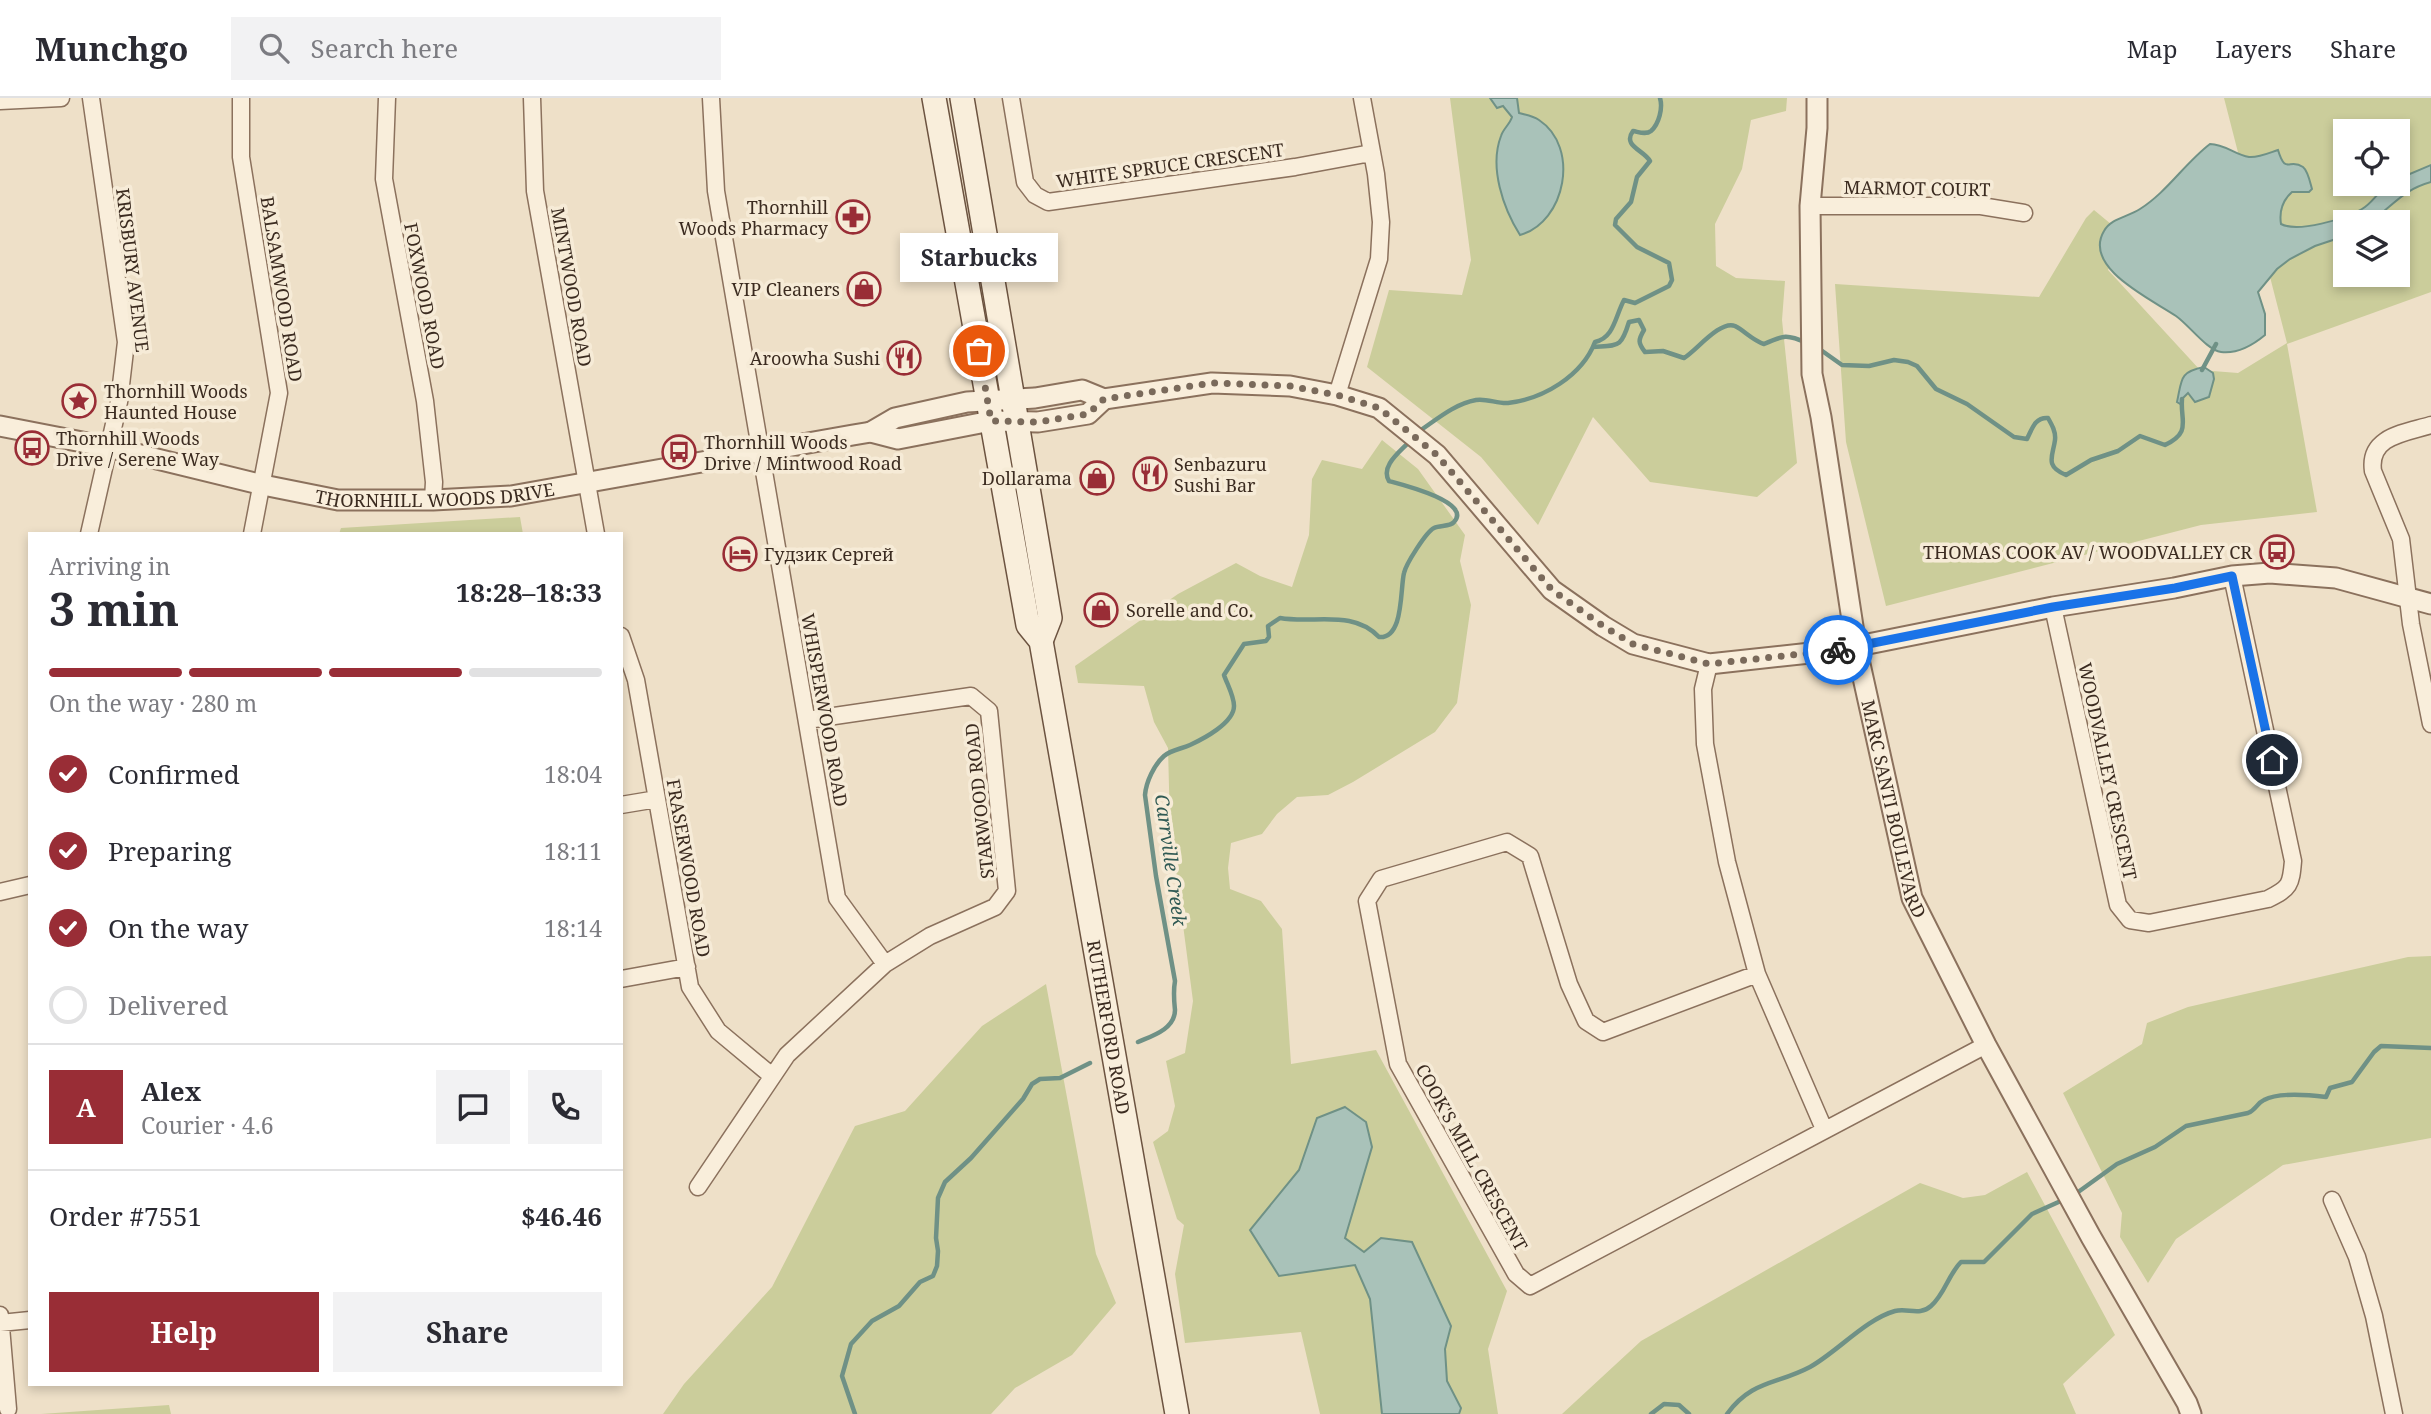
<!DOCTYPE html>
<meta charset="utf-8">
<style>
body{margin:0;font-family:"Noto Serif",serif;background:#f2f2f3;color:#2b2b33;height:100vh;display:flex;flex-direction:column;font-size:26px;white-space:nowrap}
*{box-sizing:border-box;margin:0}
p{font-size:23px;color:#7c7c81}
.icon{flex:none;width:38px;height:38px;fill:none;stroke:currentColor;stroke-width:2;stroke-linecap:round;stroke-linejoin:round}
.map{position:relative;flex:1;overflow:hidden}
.panel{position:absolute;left:28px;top:434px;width:595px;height:854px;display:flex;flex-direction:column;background:#fff;border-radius:0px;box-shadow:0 4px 10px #0003}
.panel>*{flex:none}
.fabs{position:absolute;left:2333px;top:21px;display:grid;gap:14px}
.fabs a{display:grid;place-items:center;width:77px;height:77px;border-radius:0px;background:#fff;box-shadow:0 4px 10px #0003;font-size:35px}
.pin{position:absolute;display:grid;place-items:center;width:60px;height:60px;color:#fff;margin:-30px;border:4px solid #fff;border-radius:50%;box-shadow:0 2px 7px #0007}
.courier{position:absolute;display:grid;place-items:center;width:70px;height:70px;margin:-35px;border:5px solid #1a73e8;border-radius:50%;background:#fff;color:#222;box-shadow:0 2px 9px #0007}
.bubble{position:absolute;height:49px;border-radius:0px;background:#fff;box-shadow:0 4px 10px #0003;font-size:23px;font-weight:700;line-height:49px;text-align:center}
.summary em{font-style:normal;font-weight:700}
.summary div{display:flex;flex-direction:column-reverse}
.summary{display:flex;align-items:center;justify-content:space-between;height:119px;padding:0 21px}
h1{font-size:46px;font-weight:700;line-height:52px}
.bar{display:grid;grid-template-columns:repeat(4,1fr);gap:10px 7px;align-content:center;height:84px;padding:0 21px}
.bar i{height:9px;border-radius:5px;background:#e1e1e2}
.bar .current{background:#992d36}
.bar p{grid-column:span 4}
.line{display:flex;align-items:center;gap:18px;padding:0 21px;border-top:2px solid #e1e1e2}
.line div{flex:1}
.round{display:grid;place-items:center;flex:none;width:74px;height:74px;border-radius:0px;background:#f2f2f3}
ol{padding:0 21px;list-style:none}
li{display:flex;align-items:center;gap:21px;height:77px}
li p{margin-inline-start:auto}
li .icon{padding:7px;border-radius:50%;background:#992d36;color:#fff;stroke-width:4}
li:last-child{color:#7c7c81}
li i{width:38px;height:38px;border:4px solid #e1e1e2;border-radius:50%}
.button{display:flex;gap:14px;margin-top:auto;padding:14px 21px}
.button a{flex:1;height:80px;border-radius:0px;background:#992d36;color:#fff;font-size:28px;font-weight:700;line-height:80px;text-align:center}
.button a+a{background:#f2f2f3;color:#2b2b33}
header{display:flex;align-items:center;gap:42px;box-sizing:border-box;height:98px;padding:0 35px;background:#fff;border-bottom:2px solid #e1e1e2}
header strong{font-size:33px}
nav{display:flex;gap:38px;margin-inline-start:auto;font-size:24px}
.search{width:490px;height:63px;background:#f2f2f3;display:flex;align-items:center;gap:18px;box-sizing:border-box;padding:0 24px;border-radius:0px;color:#7c7c81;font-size:26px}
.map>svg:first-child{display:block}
.green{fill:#cbcd9b;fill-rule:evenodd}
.water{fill:#a9c2b9;stroke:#6f9186;stroke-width:2}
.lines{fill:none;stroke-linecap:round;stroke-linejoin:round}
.stream{stroke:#6f9186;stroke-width:4.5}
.minor-casing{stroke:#8b715d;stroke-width:19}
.tertiary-casing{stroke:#8b715d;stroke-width:23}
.secondary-casing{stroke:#6c5340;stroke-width:26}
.minor{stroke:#f9eedb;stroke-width:16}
.tertiary{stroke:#f9eedb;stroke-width:19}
.secondary{stroke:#f9eedb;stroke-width:23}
.done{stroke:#7a6a5b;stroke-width:7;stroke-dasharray:0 12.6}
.route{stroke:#1a73e8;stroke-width:9}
.labels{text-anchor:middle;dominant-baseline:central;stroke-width:7;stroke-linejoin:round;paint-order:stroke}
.street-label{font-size:18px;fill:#3b2b20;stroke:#f6ebd7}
.poi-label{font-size:18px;fill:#3b2b20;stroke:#f6ebd7;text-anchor:start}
.water-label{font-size:19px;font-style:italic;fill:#305a54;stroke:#f6ebd7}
</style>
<header>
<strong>Munchgo</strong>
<div class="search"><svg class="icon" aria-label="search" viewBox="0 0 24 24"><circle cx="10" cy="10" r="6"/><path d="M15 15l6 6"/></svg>Search here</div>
<nav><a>Map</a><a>Layers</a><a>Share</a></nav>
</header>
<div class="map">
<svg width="2431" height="1316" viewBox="0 0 2431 1316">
<rect width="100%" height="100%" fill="#eee0c8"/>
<!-- green -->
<path class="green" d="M1450,0h337l-1,13 -35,9 -9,49 -27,55 1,42 20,12 49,3 -3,39 15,143 -40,34 -107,-15 -57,-65 -55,108 -57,-68 -114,-90 22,-77 73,5 9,-35z
M2224,0h207v194l-144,52 30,168 -116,13 -315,81 -40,-164 -11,-158 204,13 47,-79 8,-8 29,24 -15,36 92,100 38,3 49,-30zM2345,33h53v53h-53zM2345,124h53v53h-53z
M1382,342l36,29 47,66 -5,26 11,44 -14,98 -22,29 -82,50 -25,13 -31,2 -20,17 -15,20 -31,9 -3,25 2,21 31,12 21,28 9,135 85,-14 131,241 -19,58 10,65h-178l-19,-82 -116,11 -10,-69 9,-49 -7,-6 -24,-77 15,-11 7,-25 -9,-45 19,-8 8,-52 -23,-175 -2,-78 -14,-26 -10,-36 -66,-3 -3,-17 103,-72 58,-31 24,13 32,11 17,-52 3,-56 10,-19 40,9z
M520,419l3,17h-184l2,-6z
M2431,858v182l-148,27 -107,74 -28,44 -28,-46 2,-24 -59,-120 79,-49 5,-21 41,-16 220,-50z
M1046,886l50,270 20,49 -44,52 -57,33 -24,26h-328l21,-30 88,-97 83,-161 50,-15 77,-85z
M2027,1074l88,163 -52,49 13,30h-514l79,-73 279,-158 43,15 22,-3z
M169,1307l2,9h-130z"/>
<!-- water -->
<path class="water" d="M1490,0h27l2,15c7,2 14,3 20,7 41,27 27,102 -19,115 -17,-27 -31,-68 -19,-99 2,-7 9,-12 11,-19l-9,-11 -6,2z
M2210,46c15,0 25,11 39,13 9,1 20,-4 29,-7 8,26 11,7 25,17 5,4 7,15 9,22l-3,3h-17c-10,9 -13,19 -11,32 17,9 64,-5 81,-15 14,-8 18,-25 36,-25v-5l33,-14v17c-29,8 -38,24 -61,40h-25v14l-30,10 -25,13 -13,10 -19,23 7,22v21c-12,10 -28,19 -44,17 -14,-2 -31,-26 -45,-36 -23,-16 -94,-48 -72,-85 7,-13 24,-14 36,-22 27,-17 45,-46 70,-65z
M2204,269l9,6 1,6 -5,18 -14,5 -7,-9 -6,6v6l-5,-3c5,-23 2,-30 27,-35z
M1345,1009l21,15 6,25 -27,91 19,14 17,-14 31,4 39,84 -6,23 2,32 14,27 -2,6h-77l-12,-115 -15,-34 -76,11 -29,-46 49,-60 18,-52z"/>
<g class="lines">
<!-- stream -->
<path class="stream" d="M1593,249c26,-2 28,1 36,-25l10,-2 5,10c-6,10 -6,13 1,22l18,-1 21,7c12,-7 36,-38 51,-32 10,5 17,14 29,18 20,-9 23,-10 43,-1
M1818,250l24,17 27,1 25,-6 14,2 9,4 19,23 31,15 47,33 13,2c5,-10 8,-22 21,-21 4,7 8,14 7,22 -2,16 -11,26 11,35l25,-15 27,-9 22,-15 25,9c27,-13 15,-24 17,-46
M2202,272l14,-26
M1418,334c18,-12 36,-28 58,-32 10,-2 22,4 32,3 35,-4 74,-27 87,-61 19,-4 20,-25 29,-42l11,3 34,-17 3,-6 -3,-17 -32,-16 -22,-22 1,-6 15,-17 6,-25 13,-16c-6,-11 -28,-15 -17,-30 6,1 13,4 18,0 8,-7 12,-23 9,-33
M1138,944c14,-6 37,-13 37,-32 -1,-10 -2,-18 0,-29l-19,-105 -11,-81c1,-13 9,-30 19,-39 7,-6 17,-7 26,-11 13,-6 44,-22 44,-39 0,-10 -7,-22 -10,-31l20,-31 22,-3 3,-4 -1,-11 12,-8c34,6 73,-9 99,19 25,2 21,-48 25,-64 2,-9 22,-41 30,-45 6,-3 16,-1 20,-6 19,-20 -54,-38 -65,-41 -9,-15 11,-29 21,-40
M2074,1097l43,-31 38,-17 31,-21 62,-13c8,-3 9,-10 16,-13 15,-8 46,-5 62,-3l4,-9 22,-6 22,-30 7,-6 50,2
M855,1316l-13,-38 9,-32 21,-23 27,-15 21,-24 13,-6 4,-10 1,-15 -2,-13 2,-40 7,-16 26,-24 52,-59 9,-15 8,-5 20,-1 30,-15
M1651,1316l13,-10 15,1 10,9
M1727,1316c25,-34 49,-29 83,-47 27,-15 56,-48 85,-56 13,-3 25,5 36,-5 14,-12 17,-31 30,-44h23l48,-48 31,-14"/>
<defs>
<path id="minor" d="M241,0v59l38,236 -27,141
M387,0l-3,81 41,222 9,81 -1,18
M532,0l3,93 61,343
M711,0l5,93 121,707 48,66
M1011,0l14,84 10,13 13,7 247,-35 76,-14
M0,3l61,-3
M1810,108h171l43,7
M1337,297l42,-136 2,-37 -5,-48 -14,-76
M2431,327c-26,8 -63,11 -58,46l28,68 10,85 20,100
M89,436l30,-132 7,-60 -35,-244
M2053,509l65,298 12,15 19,3 119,-24c22,-11 23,-14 25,-38l-61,-285
M621,538l15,44 54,307 28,44 54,45
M1709,566l-6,25 2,55 22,118 30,112 67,155
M621,707l36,-6
M0,794l30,-7
M1757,876l-154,58 -17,-11 -17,-37 -39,-128 -23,-14 -126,37 -14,22 31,163 118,210 14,12 456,-241
M621,881l66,-12
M698,1089l89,-132 98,-91 45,-28 65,-29 12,-16 -18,-180 -18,-15 -164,24
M2332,1102l25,57 17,59 20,98
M0,1217l8,94
M0,1225l30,-3"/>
<g id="tertiary">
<path id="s1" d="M1817,0v30l-7,78 2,168 9,43 35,229 56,252 74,147 105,192 96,166 4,11"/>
<path id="s2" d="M0,328l108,21 155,38 75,15h95l78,-4 342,-61 18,-3 27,7 93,-18 47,1 50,-8 16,-15"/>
<path d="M871,334l24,-14 72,-16 68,-4 47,-8 22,9 108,-16 78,3 47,9 42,13 58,47 115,135 51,36 30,18 76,20 129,-14 215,-43 121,-19 58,-12 38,-3 66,5 95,26"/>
</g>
<g id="secondary">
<path id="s3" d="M934,0l94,527 13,16 136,773"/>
<path d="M962,0l88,520 -9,23"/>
</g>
</defs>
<!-- minor casing -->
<use href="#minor" class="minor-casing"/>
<!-- tertiary casing -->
<use href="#tertiary" class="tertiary-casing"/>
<!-- secondary casing -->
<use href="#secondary" class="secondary-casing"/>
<!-- minor -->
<use href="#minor" class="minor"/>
<!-- tertiary -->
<use href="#tertiary" class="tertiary"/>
<!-- secondary -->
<use href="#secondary" class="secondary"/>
</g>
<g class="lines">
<!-- done -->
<path class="done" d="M979,253l12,70 47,1 50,-8 16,-15 108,-16 78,3 47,9 42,13 58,47 115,135 51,36 30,18 76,20 129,-14"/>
<!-- route -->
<path class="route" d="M1838,552l215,-43 122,-19 57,-12 40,184"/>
</g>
<!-- icons -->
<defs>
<symbol id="pharmacy-ring" viewBox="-11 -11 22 22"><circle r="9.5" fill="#f6ebd7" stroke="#992d36" stroke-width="1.5"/><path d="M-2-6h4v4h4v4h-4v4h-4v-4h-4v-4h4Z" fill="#992d36"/></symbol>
<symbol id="shop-ring" viewBox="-11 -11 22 22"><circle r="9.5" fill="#f6ebd7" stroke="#992d36" stroke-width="1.5"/><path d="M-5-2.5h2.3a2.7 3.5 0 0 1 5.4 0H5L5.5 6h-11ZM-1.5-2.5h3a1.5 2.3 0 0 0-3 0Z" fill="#992d36"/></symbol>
<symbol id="restaurant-ring" viewBox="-11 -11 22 22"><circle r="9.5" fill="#f6ebd7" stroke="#992d36" stroke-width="1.5"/><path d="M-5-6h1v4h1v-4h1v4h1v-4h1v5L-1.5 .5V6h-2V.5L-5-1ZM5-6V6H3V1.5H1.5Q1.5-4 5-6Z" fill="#992d36"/></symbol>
<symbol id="sight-ring" viewBox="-11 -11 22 22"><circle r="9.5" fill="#f6ebd7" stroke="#992d36" stroke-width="1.5"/><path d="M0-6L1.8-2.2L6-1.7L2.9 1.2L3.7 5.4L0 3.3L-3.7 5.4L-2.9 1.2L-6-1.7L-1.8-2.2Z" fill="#992d36"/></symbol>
<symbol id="bus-ring" viewBox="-11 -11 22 22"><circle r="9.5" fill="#f6ebd7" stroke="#992d36" stroke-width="1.5"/><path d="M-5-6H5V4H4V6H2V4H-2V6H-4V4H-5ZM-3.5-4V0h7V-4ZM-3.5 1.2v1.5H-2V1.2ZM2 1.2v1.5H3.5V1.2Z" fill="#992d36"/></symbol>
<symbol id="hotel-ring" viewBox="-11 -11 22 22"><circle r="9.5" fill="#f6ebd7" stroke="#992d36" stroke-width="1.5"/><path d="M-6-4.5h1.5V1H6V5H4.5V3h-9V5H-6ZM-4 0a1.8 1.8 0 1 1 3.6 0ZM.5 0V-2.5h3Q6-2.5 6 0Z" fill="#992d36"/></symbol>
</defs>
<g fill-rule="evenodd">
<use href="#pharmacy-ring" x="834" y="100" width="38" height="38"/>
<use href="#shop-ring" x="845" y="172" width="38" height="38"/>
<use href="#restaurant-ring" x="885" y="241" width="38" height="38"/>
<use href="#sight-ring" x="60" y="284" width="38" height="38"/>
<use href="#bus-ring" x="13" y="331" width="38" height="38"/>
<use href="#bus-ring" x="660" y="335" width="38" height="38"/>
<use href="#restaurant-ring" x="1131" y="357" width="38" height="38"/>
<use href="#shop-ring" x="1078" y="361" width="38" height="38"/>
<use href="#bus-ring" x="2258" y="435" width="38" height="38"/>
<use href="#hotel-ring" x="721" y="437" width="38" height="38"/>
<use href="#shop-ring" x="1082" y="493" width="38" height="38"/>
</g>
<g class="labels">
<!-- street labels -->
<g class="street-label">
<text transform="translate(1170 67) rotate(-8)">WHITE SPRUCE CRESCENT</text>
<text transform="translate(1917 90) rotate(1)">MARMOT COURT</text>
<text transform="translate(133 172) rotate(83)">KRISBURY AVENUE</text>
<text transform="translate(572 189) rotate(80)">MINTWOOD ROAD</text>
<text transform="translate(282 191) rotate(81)">BALSAMWOOD ROAD</text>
<text transform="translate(425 198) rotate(79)">FOXWOOD ROAD</text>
<text stroke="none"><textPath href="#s2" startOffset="443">THORNHILL WOODS DRIVE</textPath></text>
<text transform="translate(825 612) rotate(80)">WHISPERWOOD ROAD</text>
<text transform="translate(2108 673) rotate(78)">WOODVALLEY CRESCENT</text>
<text transform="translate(979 703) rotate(-96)">STARWOOD ROAD</text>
<text stroke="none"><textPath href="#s1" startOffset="719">MARC SANTI BOULEVARD</textPath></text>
<text transform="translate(689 770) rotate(80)">FRASERWOOD ROAD</text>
<text stroke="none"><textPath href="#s3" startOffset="948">RUTHERFORD ROAD</textPath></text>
<text transform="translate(1472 1059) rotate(61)">COOK'S MILL CRESCENT</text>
</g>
<!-- poi labels -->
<g class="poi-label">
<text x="828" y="109" text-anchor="end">Thornhill<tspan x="828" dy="21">Woods Pharmacy</tspan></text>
<text x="840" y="191" text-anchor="end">VIP Cleaners</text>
<text x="880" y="260" text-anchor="end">Aroowha Sushi</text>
<text x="104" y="293">Thornhill Woods<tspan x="104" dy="21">Haunted House</tspan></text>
<text x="56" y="340">Thornhill Woods<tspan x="56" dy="21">Drive / Serene Way</tspan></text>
<text x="704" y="344">Thornhill Woods<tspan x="704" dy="21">Drive / Mintwood Road</tspan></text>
<text x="1174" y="366">Senbazuru<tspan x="1174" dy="21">Sushi Bar</tspan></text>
<text x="1072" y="380" text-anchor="end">Dollarama</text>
<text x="2252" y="454" text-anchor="end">THOMAS COOK AV / WOODVALLEY CR</text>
<text x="764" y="456">Гудзик Сергей</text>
<text x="1126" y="512">Sorelle and Co.</text>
</g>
<!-- water labels -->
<g class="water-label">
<text transform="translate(1171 762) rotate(82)">Carrville Creek</text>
</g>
</g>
</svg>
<div class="fabs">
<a><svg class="icon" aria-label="locate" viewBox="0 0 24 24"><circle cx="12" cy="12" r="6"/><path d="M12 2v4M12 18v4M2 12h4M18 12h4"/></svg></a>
<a><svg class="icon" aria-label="layers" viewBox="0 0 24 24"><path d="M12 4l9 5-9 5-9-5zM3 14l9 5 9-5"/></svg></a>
</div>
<div class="pin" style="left:979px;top:253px;background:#ea580c"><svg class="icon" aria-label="bag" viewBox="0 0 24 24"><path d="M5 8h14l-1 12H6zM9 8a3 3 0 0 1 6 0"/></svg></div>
<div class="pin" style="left:2272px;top:662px;background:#1f2937"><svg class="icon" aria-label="home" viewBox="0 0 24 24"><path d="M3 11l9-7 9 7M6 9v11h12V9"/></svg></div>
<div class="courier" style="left:1838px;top:552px"><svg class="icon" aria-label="bike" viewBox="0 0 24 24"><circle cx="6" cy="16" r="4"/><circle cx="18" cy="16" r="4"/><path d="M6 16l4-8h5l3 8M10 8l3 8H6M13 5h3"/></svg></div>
<div class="bubble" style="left:900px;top:135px;width:158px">Starbucks</div>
<section class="panel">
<div class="summary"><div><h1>3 min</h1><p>Arriving in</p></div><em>18:28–18:33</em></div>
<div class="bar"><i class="current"></i><i class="current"></i><i class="current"></i><i></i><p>On the way · 280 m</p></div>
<ol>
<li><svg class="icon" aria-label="check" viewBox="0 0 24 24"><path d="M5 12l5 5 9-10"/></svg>Confirmed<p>18:04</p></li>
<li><svg class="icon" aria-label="check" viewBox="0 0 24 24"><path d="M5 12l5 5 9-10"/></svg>Preparing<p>18:11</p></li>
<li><svg class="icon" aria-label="check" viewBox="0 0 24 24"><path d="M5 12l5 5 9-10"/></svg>On the way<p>18:14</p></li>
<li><i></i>Delivered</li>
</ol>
<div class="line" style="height:126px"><b class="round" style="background:#992d36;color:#fff">A</b><div><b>Alex</b><p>Courier · 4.6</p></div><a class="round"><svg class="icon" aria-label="chat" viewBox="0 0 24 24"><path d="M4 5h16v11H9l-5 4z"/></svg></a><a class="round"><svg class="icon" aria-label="phone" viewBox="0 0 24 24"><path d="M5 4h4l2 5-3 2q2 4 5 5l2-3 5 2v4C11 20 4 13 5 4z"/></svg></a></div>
<div class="line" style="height:91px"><div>Order #7551</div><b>$46.46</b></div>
<div class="button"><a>Help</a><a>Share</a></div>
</section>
</div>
